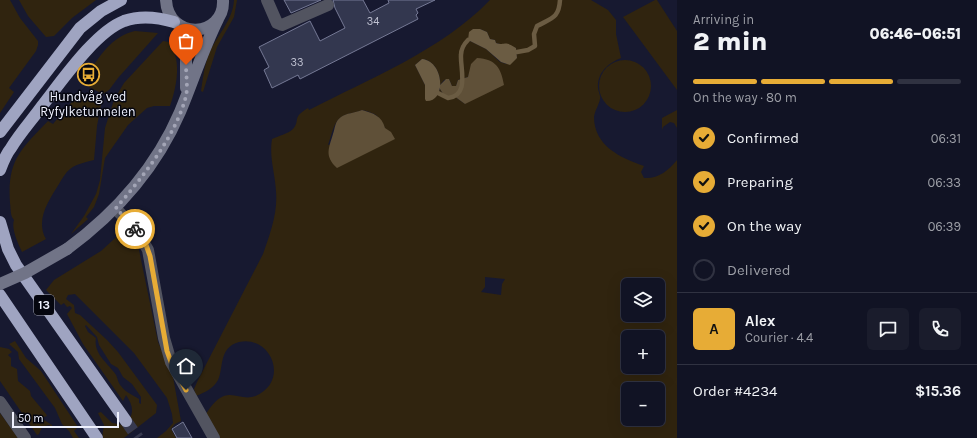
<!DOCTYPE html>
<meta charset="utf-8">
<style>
body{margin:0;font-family:Karla,sans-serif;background:#1a1c2c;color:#f1f3f6;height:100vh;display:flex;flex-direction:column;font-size:15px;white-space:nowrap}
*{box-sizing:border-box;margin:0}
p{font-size:13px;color:#9c9ea6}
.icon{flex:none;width:22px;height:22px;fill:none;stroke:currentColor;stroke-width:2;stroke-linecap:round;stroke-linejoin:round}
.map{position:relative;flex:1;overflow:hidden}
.drawer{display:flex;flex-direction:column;background:#111324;width:300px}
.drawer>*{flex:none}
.buttons{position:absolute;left:621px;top:278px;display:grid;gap:8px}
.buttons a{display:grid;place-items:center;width:44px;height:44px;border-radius:6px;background:#111324;box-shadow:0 4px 16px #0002,0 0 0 1px #303241;font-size:20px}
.scale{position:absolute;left:12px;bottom:10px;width:107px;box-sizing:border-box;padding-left:4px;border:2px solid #eff1fe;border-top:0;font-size:11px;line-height:14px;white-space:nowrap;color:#eff1fe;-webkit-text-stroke:3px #05060f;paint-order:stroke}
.pin{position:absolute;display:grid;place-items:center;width:34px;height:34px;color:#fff;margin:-41px -17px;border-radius:50% 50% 50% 0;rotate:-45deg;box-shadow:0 0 4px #0007}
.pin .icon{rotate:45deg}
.courier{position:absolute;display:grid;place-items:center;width:40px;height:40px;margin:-20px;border:3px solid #e7ac36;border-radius:50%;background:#fff;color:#222;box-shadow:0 1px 5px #0007}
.headline em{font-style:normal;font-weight:800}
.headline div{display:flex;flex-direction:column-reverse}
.headline{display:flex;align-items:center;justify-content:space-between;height:68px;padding:0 16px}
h1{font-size:26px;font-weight:800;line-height:30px}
.bar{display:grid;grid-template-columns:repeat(4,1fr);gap:6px 4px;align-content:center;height:48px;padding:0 16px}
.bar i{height:5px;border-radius:3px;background:#303241}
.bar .on{background:#e7ac36}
.bar p{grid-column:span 4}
.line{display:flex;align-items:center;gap:10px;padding:0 16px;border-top:1px solid #303241}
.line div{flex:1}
.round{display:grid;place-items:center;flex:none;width:42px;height:42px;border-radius:6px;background:#1a1c2c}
ol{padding:0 16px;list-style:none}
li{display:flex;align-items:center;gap:12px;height:44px}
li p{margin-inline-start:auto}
li .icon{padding:4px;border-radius:50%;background:#e7ac36;color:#111;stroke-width:4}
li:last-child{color:#9c9ea6}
li i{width:22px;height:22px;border:2px solid #303241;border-radius:50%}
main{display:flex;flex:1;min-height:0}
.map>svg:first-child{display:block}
.green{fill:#30240f;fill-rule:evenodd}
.forest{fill:#5f5038}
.water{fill:#6b5c43}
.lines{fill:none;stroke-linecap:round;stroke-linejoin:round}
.stream{stroke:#6b5c43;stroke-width:4.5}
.building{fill:#33374f;stroke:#757995}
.highway-tunnel{stroke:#37394f;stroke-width:12;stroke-dasharray:12 6;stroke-linecap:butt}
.street{stroke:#525460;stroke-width:12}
.secondary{stroke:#717487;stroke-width:12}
.highway{stroke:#9fa4c1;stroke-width:12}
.secondary-bridge{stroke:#717487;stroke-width:12}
.done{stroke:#a3a5b6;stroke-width:4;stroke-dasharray:0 7.2}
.route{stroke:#e7ac36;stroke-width:5}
.labels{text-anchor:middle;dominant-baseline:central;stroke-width:3;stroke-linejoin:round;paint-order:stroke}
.number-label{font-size:11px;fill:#c0c2d2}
.shield{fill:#05060f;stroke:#a9aab6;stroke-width:1}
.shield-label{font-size:12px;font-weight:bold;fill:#eff1fe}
.poi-label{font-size:13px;fill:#eff1fe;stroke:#05060f}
</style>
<main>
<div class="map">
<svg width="677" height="438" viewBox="0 0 677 438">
<rect width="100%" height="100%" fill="#171930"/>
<!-- green -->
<path class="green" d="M0,0h10l10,18 18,23v4l-2,6 -27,37 5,4 -14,21z
M19,0h77l-24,18 -18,18 -8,1 -18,-21z
M234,0h3l-3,17 -17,30 -14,45 -2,-1c2,-12 3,-25 8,-37 7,-18 24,-33 25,-54z
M490,0h101l17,10 8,10v14l5,24c-13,5 -24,15 -23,30 0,3 3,8 2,11 -1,6 -5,11 -6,18 0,29 27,41 50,49l-3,6 3,6c14,1 24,-7 33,-18v278h-457l-14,-24c23,-37 33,-6 55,-21 27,-17 8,-58 -22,-51 -21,6 -15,26 -21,38 -4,8 -14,13 -22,16l-2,-7 4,-9 65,-126c7,-20 15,-41 13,-63 -1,-18 -7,-34 -4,-52 6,-3 16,-5 21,-10 8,-9 -2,-11 15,-21l1,2c60,-31 133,-60 181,-110zM473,29h7l7,3 3,7 5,1 1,3 20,5 1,10 -11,6 -6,-2 -14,-13 -18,-9zM422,59c12,1 19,14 18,26l4,-5 5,-1 3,7h4l2,-6 10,-3 2,-7 -5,34 -11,-8 -9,1 -5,-8 -3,6 -12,4v-14l-10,-20zM362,110c13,3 17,5 23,18l-57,17c4,-10 5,-24 15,-29 5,-3 13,-3 19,-6zM485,277l20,2 -3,5 -1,11 -20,-3 4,-5zM628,285h30v30h-30zM628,337h30v30h-30zM628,389h30v30h-30z
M655,0h2l20,31v59l-54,-73z
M135,31l23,2 -40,45 -9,12 -6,4 -14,-7 -1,-3 2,-3 3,3 6,-8 -8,-7c12,-18 23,-33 44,-38z
M163,41l6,1c13,18 8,43 1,64h-16l-7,2 -19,17 -23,33 -6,36 -5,13 -8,10 2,2 -17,15 13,-18 12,-22 4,-14 5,-52 9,-28 10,-17z
M599 86a26 26 0 1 1 52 0a26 26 0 1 1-52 0Z
M82,93l17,8 2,4 -4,21 -3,34c-8,2 -18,4 -24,9 -5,4 -8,10 -11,15 -10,16 -24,36 -13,55l-24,13c-4,-9 -11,-23 -8,-32 -4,-4 -3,-11 -4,-17 -3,-42 10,-53 38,-82l5,3 23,-27z
M677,110v18l-3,-5 -4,-1 -7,5 -1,3v-12z
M124,230l8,8 7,12 19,92 15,35 8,44 -6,3 -4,5 5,9h-19l9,-7 7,-8 -1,-9 -5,-16 -33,-45 -59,-59 -7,1 -2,4 8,6 1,8 5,2 27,25 11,12 39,53 -1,8 -32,25h-22l2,-13 -6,-12 3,-1 11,11 11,2c12,-8 11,-19 3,-30l-3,6 -40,-57 -16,-30 5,-6 -2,-2 -3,1 -3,-4 -3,2 -15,-15 8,-10 47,-29zM86,325l11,12 2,8 12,19 7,4 5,9 9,7 9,13v7l-2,-1v-4c-6,-4 -14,-7 -18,-13 -3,-3 -3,-7 -5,-11 -8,-12 -23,-21 -20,-37l-8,-6 -3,-6z
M15,341l11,17 15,13 37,56 -4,4 5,7h-6l-4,-7 -7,-7 -7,-16 -36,-49 -1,-7 -9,-8z
M0,347l9,2 3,3 -4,3 3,3v8l6,3 1,12 12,10 1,5 15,18 1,2 -3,1v3l8,5v2l-3,-2 -7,2 -3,7 -2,1 -37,-54z
M0,413l18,25h-18z"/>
<!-- forest -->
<path class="forest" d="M477,58c19,1 24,10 27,27l-39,19 -11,-8 -9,1 -5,-8v-4l6,-6h3l3,7h4l2,-6 10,-3 3,-13z
M362,110c11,3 20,6 23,18l6,4 4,7 -58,29c-13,-12 -8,-20 -4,-34 2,-6 2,-13 8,-17 5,-4 14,-4 21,-7z"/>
<!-- water -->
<path class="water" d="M473,29h7l7,3 3,7 5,1 1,3c10,3 8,-3 20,5l1,10 -7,7 -9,-3 -15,-13 -18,-9 1,-8z
M422,59c22,2 25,43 4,42l-1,-2v-14l-10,-20z"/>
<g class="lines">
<!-- stream -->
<path class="stream" d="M517,52l11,-2 7,-4 -1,-12 3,-8c15,-8 22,-8 23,-26
M438,93l10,5c22,-2 12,-30 13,-43 0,-6 3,-11 7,-15"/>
</g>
<!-- building -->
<path class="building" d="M284,0h37l-30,13z
M333,0h30l7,13 19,-10 -1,-3h47l-19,9 2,4 -2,2 2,4 -118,60 -2,-4 -26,13 -8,-18 5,-3 -10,-20 51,-26 10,20 25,-13 -10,-20z
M183,422l9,16h-15l-5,-9z"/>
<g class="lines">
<!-- highway-tunnel -->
<path class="highway-tunnel" d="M126,421l12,17"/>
<!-- street -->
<path class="street" d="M267,0l10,23 5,2 46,-20
M115,208l22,23 11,19 16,88 7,24 43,76
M0,402l25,36"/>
<!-- secondary -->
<path class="secondary" d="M166,0c2,41 59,38 57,0
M179,25l7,26v37
M67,249c49,-36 89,-81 113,-137 13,-31 23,-63 38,-93"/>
<!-- highway -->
<path class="highway" d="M0,132l80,-104 21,-17 20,-11
M0,170c3,-8 6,-16 11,-22 9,-15 21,-28 31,-42 19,-24 53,-74 82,-85 17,-6 33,-4 50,1
M0,222l8,27 8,16 110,156
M0,295l97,143"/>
<!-- secondary-bridge -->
<path class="secondary-bridge" d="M0,284l25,-11 42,-24"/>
</g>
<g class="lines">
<!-- done -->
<path class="done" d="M135,229l-19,-21c26,-30 60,-72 70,-112 2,-9 0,-21 0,-31"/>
<!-- route -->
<path class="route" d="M135,229l10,13 5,14 17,95 4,11 15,28"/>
</g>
<!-- icons -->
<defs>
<symbol id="bus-ring" viewBox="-11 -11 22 22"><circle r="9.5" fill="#05060f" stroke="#e7ac36" stroke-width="1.5"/><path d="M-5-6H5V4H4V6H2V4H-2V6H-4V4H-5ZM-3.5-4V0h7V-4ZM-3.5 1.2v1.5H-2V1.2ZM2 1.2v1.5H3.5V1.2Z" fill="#e7ac36"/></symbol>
</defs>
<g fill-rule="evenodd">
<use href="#bus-ring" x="76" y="62" width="25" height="25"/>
</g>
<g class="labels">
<!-- number labels -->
<g class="number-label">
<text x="373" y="21">34</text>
<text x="297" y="62">33</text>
</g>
<!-- shield labels -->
<rect class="shield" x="34" y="295" width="20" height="20" rx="3"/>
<g class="shield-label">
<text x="44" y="305">13</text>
</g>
<!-- poi labels -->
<g class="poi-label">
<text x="88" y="96">Hundvåg ved<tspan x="88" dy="15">Ryfylketunnelen</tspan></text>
</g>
</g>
</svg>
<div class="buttons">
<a><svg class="icon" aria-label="layers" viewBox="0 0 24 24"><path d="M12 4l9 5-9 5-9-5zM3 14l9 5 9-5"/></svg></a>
<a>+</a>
<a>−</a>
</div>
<div class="scale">50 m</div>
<div class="pin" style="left:186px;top:65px;background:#ea580c"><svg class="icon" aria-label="bag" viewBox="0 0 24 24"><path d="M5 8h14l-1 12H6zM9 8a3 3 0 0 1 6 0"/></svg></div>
<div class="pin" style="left:186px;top:390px;background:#1f2937"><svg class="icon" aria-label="home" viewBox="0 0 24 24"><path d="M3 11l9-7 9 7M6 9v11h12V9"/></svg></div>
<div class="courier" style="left:135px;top:229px"><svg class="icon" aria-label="bike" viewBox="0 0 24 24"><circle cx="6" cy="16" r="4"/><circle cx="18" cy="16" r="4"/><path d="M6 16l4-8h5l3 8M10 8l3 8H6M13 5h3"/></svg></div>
</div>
<section class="drawer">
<div class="headline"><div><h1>2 min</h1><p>Arriving in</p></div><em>06:46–06:51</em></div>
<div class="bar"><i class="on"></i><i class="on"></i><i class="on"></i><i></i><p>On the way · 80 m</p></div>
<ol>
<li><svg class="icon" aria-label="check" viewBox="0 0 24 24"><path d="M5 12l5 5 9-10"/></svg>Confirmed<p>06:31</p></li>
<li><svg class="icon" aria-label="check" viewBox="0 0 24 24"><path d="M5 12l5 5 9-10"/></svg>Preparing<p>06:33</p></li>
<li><svg class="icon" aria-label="check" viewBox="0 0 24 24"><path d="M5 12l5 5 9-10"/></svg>On the way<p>06:39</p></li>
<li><i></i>Delivered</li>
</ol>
<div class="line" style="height:72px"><b class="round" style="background:#e7ac36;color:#111">A</b><div><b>Alex</b><p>Courier · 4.4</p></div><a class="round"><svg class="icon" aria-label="chat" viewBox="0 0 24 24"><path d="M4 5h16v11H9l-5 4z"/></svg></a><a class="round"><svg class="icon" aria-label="phone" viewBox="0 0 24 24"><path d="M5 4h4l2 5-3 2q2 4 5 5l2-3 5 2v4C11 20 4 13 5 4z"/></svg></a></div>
<div class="line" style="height:52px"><div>Order #4234</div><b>$15.36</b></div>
</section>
</main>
